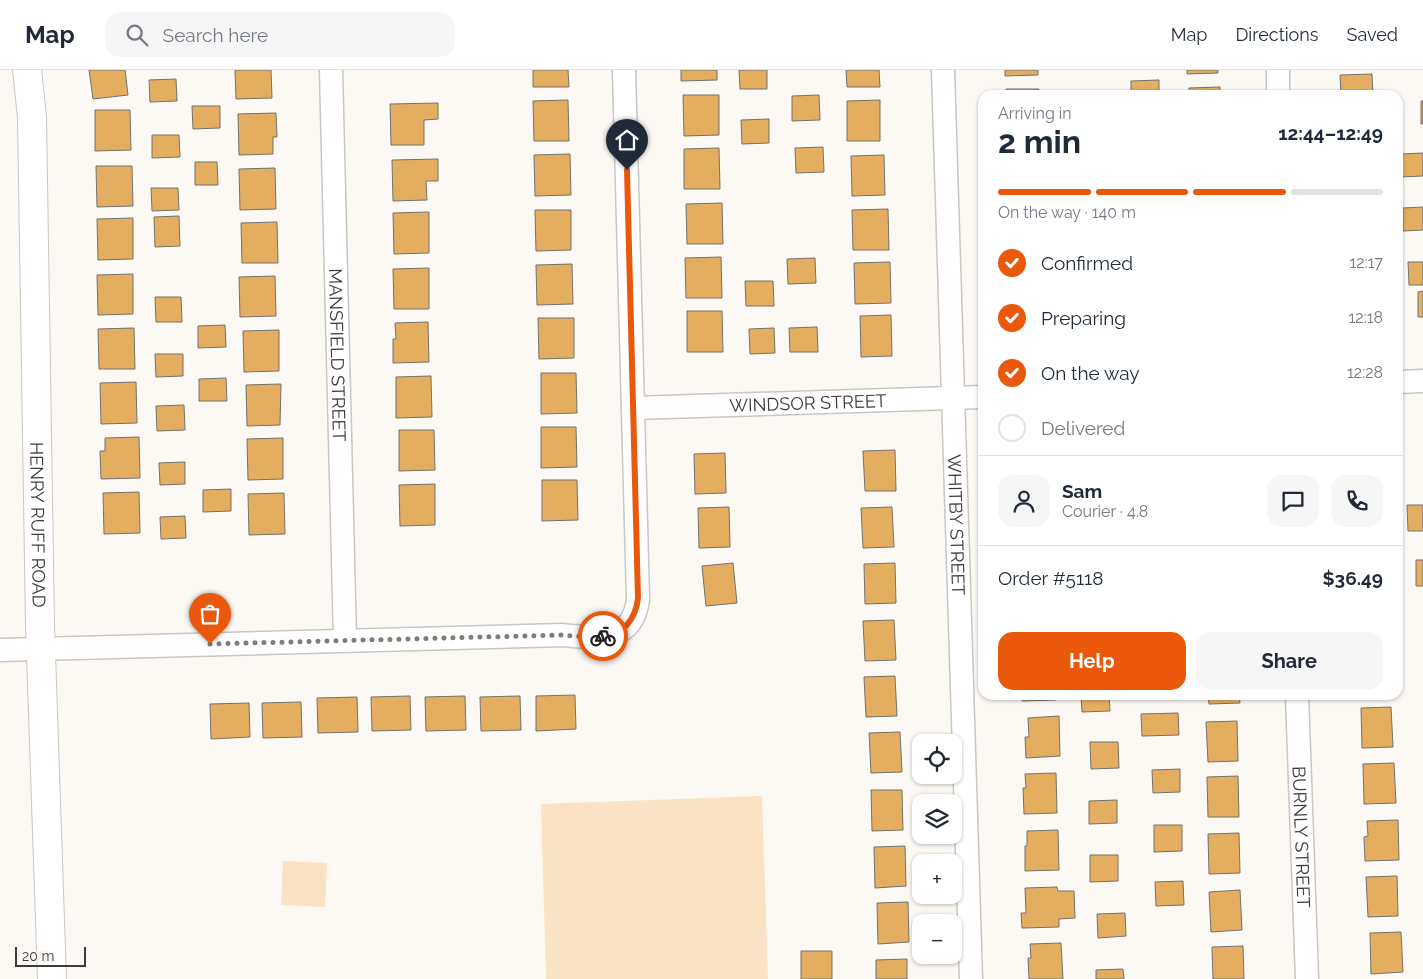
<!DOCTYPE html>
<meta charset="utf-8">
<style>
body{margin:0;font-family:Raleway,sans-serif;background:#f6f6f7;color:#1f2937;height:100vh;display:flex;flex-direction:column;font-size:19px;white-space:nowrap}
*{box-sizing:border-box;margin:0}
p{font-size:16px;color:#747a83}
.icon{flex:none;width:28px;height:28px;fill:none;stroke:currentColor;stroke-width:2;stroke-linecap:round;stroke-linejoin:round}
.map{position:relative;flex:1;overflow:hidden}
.details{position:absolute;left:978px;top:20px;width:425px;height:610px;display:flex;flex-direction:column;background:#fff;border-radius:15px;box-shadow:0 1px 4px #0004}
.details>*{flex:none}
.fabs{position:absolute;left:912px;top:664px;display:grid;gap:10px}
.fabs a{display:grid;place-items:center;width:50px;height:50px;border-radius:10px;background:#fff;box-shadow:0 1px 4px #0004;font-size:25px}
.scale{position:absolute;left:15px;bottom:12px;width:71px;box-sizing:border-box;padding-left:5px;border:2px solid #3c3b39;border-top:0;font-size:14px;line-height:18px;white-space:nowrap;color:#3c3b39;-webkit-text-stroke:4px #fcf8f4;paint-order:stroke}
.pin{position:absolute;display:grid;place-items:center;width:42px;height:42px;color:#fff;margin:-51px -21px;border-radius:50% 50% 50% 0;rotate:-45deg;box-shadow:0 0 5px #0007}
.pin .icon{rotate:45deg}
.courier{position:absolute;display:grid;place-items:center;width:50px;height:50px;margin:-25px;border:4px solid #ea580c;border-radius:50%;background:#fff;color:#222;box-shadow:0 1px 6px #0007}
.head em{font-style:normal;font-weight:700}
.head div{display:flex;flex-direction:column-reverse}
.head{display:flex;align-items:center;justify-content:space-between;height:85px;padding:0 20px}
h1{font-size:32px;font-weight:700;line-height:38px}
.bar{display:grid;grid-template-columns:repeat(4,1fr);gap:8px 5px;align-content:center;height:60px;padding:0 20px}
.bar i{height:6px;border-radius:4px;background:#e0e1e3}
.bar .selected{background:#ea580c}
.bar p{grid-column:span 4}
.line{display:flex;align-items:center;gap:12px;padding:0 20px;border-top:1px solid #e0e1e3}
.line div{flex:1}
.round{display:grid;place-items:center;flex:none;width:52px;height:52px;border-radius:15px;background:#f6f6f7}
ol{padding:0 20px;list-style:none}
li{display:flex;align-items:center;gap:15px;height:55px}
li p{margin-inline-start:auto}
li .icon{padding:5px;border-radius:50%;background:#ea580c;color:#fff;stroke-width:4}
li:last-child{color:#747a83}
li i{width:28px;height:28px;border:2px solid #e0e1e3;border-radius:50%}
.button{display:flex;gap:10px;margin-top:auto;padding:10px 20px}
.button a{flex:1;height:58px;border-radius:15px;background:#ea580c;color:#fff;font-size:20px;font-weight:700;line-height:58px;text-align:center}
.button a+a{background:#f6f6f7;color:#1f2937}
header{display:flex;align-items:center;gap:30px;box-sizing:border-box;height:70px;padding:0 25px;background:#fff;border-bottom:1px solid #e0e1e3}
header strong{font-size:24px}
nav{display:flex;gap:28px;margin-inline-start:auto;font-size:18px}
.search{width:350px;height:45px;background:#f6f6f7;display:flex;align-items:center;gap:12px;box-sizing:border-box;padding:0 18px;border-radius:15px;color:#747a83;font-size:19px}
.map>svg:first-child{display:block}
.green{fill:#fae3c4}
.building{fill:#e4ae60;stroke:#74716d}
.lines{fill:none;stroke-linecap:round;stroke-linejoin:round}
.minor-casing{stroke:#cac7c2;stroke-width:25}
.tertiary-casing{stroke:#cac7c2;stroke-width:30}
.minor{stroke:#fff;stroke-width:22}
.tertiary{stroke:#fff;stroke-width:28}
.done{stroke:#7f7d7a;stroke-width:5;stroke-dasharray:0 9}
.route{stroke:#ea580c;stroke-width:6}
.labels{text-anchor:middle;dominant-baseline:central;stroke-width:5;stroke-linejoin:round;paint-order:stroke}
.street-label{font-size:18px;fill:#3c3b39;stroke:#fcf8f4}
</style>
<header>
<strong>Map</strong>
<div class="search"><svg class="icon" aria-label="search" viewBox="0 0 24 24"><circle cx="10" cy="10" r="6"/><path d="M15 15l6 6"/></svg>Search here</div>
<nav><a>Map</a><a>Directions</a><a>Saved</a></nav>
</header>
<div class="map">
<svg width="1423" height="909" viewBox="0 0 1423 909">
<rect width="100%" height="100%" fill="#fcf8f4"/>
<!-- green -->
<path class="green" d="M762,726l6,183h-222l-5,-175z
M283,791l44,2 -2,44 -44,-2z"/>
<!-- building -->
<path class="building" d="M89,0h36l3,25 -35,4z
M235,0h36l1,28 -36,1z
M533,0h35l1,17h-36z
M681,0h36v10l-36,1z
M739,0h28v19h-27z
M846,0h33l1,17h-33z
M1005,0h33v5l-33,1z
M1187,0h31v3l-31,1z
M1372,4l1,21h-32l-1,-20z
M176,9l1,22 -27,1 -1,-22z
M1159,10v15h-28v-14z
M1220,17v8h-31v-7z
M1006,19h33v6h-33z
M683,25h36v40l-35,1z
M819,25l1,25 -28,1v-25z
M568,30l1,41h-35l-1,-40z
M880,30v41h-33v-40z
M1421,31h2v23h-2z
M438,33v16l-14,1v25h-33l-1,-41z
M192,36h28v22l-27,1z
M95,40h35l1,40 -36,1z
M276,43l1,24h-4v17l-34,1 -1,-41z
M769,49v24l-27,1 -1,-24z
M152,65h27l1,22 -28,1z
M823,77l1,25 -28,1 -1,-25z
M719,78l1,41h-36v-40z
M1423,83v23l-22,1 -1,-23z
M570,84l1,41 -36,1 -1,-41z
M884,85l1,40 -33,1 -1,-40z
M438,89v22h-12l1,19 -34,1 -1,-41z
M195,92h22l1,23h-23z
M96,96h36l1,40 -36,1z
M275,98l1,41 -36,1 -1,-41z
M151,118h27l1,22 -27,1z
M722,133l1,41h-36l-1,-40z
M1423,137v23l-20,1v-23z
M888,139l1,41h-36l-1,-40z
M535,140h36v40l-35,1z
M429,142v41l-35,1 -1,-41z
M179,146l1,30 -25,1 -1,-30z
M133,148v41l-35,1 -1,-41z
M277,152l1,41h-36l-1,-40z
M721,187l1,41h-36l-1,-40z
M815,188l1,25 -28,1 -1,-25z
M890,192l1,41 -36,1 -1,-41z
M1408,192h15v23h-14z
M572,194l1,40 -36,1 -1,-40z
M429,198v41h-35l-1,-40z
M133,204v40l-35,1 -1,-40z
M275,206l1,40 -36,1 -1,-40z
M745,211h28l1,25h-28z
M1423,221v26h-5v-25z
M155,227h26l1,25h-26z
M687,241h35l1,41h-36z
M891,245l1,41 -31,1 -1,-41z
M538,248h36v40l-35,1z
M428,252l1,40 -36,1v-24h3l-1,-16z
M225,255l1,22 -28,1v-22z
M817,257l1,25h-28l-1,-24z
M134,258l1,41h-36l-1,-40z
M774,258l1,25 -25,1 -1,-25z
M279,260v41l-35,1 -1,-41z
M155,284h28v22l-27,1z
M541,303h35l1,40 -36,1z
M431,306l1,41 -36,1v-41z
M226,308l1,23h-28v-22z
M136,312l1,41 -36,1 -1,-41z
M281,314l-1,41 -33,1 -1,-41z
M184,335l1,25 -28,1 -1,-25z
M541,357h35l1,40 -36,1z
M399,360h35l1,40 -36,1z
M139,367l1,41 -39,1 -1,-28h5v-13z
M283,368v41l-35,1 -1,-41z
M895,380l1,41h-31l-2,-40z
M725,383l1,40 -31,1 -1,-40z
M185,392v22l-25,1 -1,-22z
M542,410h35l1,40 -36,1z
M435,414v41l-35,1 -1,-41z
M231,419v22l-28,1v-22z
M139,422l1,41 -36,1 -1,-41z
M284,423l1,41 -36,1 -1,-41z
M1407,435h16v26h-15z
M729,437l1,40 -31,1 -1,-40z
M892,437l2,40 -31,1 -2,-40z
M185,446l1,22 -25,1 -1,-22z
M1416,490h7v26h-7z
M733,493l4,40 -31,3 -4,-40z
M895,493l1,40 -31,1 -1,-40z
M894,550l2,40 -31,1 -2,-40z
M895,606l2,40 -31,1 -2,-40z
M575,625l1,34 -40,2v-35z
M1022,625h34v5l-34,1z
M1081,625h28l1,16 -28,1z
M1208,625h31l1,8 -31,1z
M410,626l1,34 -39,1 -1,-34z
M465,626l1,34 -40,1 -1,-34z
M520,626l1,34 -40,1 -1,-34z
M357,627l1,35 -40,1 -1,-35z
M301,632l1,35 -39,1 -1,-35z
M249,633l1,34 -39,2 -1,-35z
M1391,637l2,40 -31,1 -1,-40z
M1178,643l1,22 -37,1 -1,-22z
M1059,646l1,40 -34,2 -1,-21h4l-1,-19z
M1237,651l1,40 -30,1 -2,-40z
M900,662l2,40 -31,1 -2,-40z
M1090,672h28l1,26 -28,1z
M1394,693l2,40 -32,1 -1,-40z
M1180,699v23l-27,1 -1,-23z
M1056,703l1,40 -33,1 -1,-26h3l-1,-14z
M1238,706l1,41h-31l-1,-40z
M871,720h31l1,40 -31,1z
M1117,730v23l-28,1v-23z
M1398,750l1,40 -34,1 -1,-24 4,-1 -1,-15z
M1154,755h28v26l-28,1z
M1058,760l1,40 -34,1v-25h2v-15z
M1239,763l1,40 -31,1 -1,-40z
M905,776l1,40 -31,2 -1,-41z
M1090,785h28v26l-28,1z
M1397,806l1,40 -30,1 -2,-40z
M1183,811l1,24 -28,1 -1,-24z
M1057,817l1,4h16l1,27 -16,1v8l-37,1 -1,-15h5l-1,-25z
M1240,820l2,40 -31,2 -2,-40z
M908,832l1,40 -31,2 -1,-41z
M1125,843l1,23 -28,2 -1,-24z
M1401,862l2,40 -32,2 -1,-41z
M1061,873l2,36h-34l-1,-21h3l-1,-14z
M1243,876l1,33h-31l-1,-32z
M801,881h31v28h-31z
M907,889v20h-31v-19z
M1123,899l1,10h-28v-9z"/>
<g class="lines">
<defs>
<g id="minor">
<path id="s1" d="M331,0l14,570"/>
<path id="s2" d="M943,0l28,909"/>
<path d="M1278,0v25"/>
<path d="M1398,312l25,-1"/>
<path id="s3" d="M633,338l349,-11"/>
<path d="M0,580l562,-15c34,3 71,8 76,-36l-14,-529"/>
<path id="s4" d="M1297,625l10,284"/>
</g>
<g id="tertiary">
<path id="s5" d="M27,0l5,47 8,508 12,354"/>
</g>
</defs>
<!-- minor casing -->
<use href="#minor" class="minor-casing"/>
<!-- tertiary casing -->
<use href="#tertiary" class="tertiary-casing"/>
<!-- minor -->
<use href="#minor" class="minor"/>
<!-- tertiary -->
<use href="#tertiary" class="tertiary"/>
</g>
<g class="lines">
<!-- done -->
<path class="done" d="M210,574l352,-9 25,2 16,-1"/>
<!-- route -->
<path class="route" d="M603,566c21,0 33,-19 35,-38l-11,-428"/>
</g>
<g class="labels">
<!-- street labels -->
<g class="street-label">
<text stroke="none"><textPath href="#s1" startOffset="285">MANSFIELD STREET</textPath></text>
<text stroke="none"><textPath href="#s3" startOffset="175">WINDSOR STREET</textPath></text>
<text stroke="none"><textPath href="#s5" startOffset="455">HENRY RUFF ROAD</textPath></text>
<text stroke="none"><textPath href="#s2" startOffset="455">WHITBY STREET</textPath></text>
<text stroke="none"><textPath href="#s4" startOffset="142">BURNLY STREET</textPath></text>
</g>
</g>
</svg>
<div class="fabs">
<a><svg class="icon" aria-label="locate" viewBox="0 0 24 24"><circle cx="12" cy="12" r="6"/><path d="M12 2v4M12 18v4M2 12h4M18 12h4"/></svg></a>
<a><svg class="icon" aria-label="layers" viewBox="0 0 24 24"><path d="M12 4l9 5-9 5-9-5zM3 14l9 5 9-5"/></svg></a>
<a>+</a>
<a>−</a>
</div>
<div class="scale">20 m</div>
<div class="pin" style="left:210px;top:574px;background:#ea580c"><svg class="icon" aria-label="bag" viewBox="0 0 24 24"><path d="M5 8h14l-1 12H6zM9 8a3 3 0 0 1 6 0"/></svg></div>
<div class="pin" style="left:627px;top:100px;background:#1f2937"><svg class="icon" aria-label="home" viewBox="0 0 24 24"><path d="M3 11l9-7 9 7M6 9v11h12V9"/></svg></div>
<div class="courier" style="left:603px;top:566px"><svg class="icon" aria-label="bike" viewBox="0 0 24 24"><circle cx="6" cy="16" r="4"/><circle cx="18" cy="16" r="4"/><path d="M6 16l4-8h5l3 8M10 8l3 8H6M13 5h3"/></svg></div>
<section class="details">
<div class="head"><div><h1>2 min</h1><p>Arriving in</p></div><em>12:44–12:49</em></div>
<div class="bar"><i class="selected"></i><i class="selected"></i><i class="selected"></i><i></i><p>On the way · 140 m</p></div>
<ol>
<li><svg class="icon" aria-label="check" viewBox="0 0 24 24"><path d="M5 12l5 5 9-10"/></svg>Confirmed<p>12:17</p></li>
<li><svg class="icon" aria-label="check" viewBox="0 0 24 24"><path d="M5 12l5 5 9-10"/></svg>Preparing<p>12:18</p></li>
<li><svg class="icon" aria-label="check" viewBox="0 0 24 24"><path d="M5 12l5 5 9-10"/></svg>On the way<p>12:28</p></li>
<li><i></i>Delivered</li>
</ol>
<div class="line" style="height:90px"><a class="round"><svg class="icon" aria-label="person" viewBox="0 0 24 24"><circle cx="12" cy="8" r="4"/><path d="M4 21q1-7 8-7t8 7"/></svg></a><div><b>Sam</b><p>Courier · 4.8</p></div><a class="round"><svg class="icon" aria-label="chat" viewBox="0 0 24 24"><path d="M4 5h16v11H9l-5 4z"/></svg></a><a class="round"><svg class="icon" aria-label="phone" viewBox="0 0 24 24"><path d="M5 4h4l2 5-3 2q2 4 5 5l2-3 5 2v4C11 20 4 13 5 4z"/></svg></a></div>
<div class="line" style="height:65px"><div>Order #5118</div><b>$36.49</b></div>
<div class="button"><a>Help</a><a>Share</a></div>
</section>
</div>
